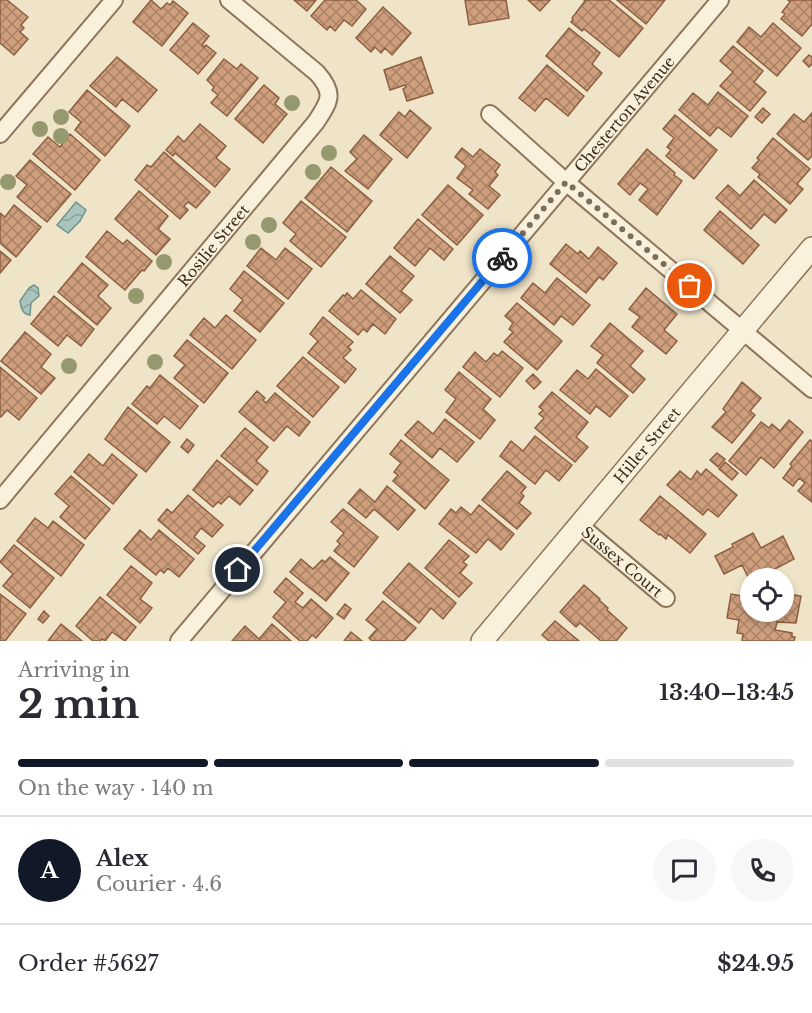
<!DOCTYPE html>
<meta charset="utf-8">
<style>
body{margin:0;font-family:"Libre Baskerville",serif;background:#f7f7f7;color:#2b2b33;height:100vh;display:flex;flex-direction:column;font-size:22px;white-space:nowrap}
*{box-sizing:border-box;margin:0}
p{font-size:20px;color:#7c7c81}
.icon{flex:none;width:33px;height:33px;fill:none;stroke:currentColor;stroke-width:2;stroke-linecap:round;stroke-linejoin:round}
.map{position:relative;height:641px;overflow:hidden}
.panel{display:flex;flex-direction:column;background:#fff;flex:1}
.panel>*{flex:none}
.tools{position:absolute;left:740px;top:568px;display:grid;gap:12px}
.tools a{display:grid;place-items:center;width:54px;height:54px;border-radius:50%;background:#fff;box-shadow:0 3px 9px #0003;font-size:30px}
.pin{position:absolute;display:grid;place-items:center;width:51px;height:51px;color:#fff;margin:-26px;border:3px solid #fff;border-radius:50%;box-shadow:0 2px 6px #0007}
.courier{position:absolute;display:grid;place-items:center;width:60px;height:60px;margin:-30px;border:4px solid #1a73e8;border-radius:50%;background:#fff;color:#222;box-shadow:0 2px 8px #0007}
.summary em{font-style:normal;font-weight:800}
.summary div{display:flex;flex-direction:column-reverse}
.summary{display:flex;align-items:center;justify-content:space-between;height:102px;padding:0 18px}
h1{font-size:39px;font-weight:800;line-height:45px}
.bar{display:grid;grid-template-columns:repeat(4,1fr);gap:9px 6px;align-content:center;height:72px;padding:0 18px}
.bar i{height:8px;border-radius:4px;background:#e1e1e2}
.bar .selected{background:#111827}
.bar p{grid-column:span 4}
.line{display:flex;align-items:center;gap:15px;padding:0 18px;border-top:2px solid #e1e1e2}
.line div{flex:1}
.round{display:grid;place-items:center;flex:none;width:63px;height:63px;border-radius:32px;background:#f7f7f7}
.map>svg:first-child{display:block}
.water{fill:url(#water-waves);stroke:#6f938a;stroke-width:1.5}
.building{fill:url(#building-cross-hatch);stroke:#8d5f41;stroke-width:1.5}
.lines{fill:none;stroke-linecap:round;stroke-linejoin:round}
.minor-casing{stroke:#8d765c;stroke-width:20}
.tertiary-casing{stroke:#8d765c;stroke-width:24}
.minor{stroke:#faf1dc;stroke-width:16}
.tertiary{stroke:#faf1dc;stroke-width:21}
.tree{fill:#96986f}
.done{stroke:#7c6e5b;stroke-width:6;stroke-dasharray:0 10.8}
.route{stroke:#1a73e8;stroke-width:8}
.labels{text-anchor:middle;dominant-baseline:central;stroke-width:4.5;stroke-linejoin:round;paint-order:stroke}
.street-label{font-size:15px;fill:#3d2e20;stroke:#f7eed8}
</style>
<div class="map">
<svg width="812" height="641" viewBox="0 0 812 641">
<defs>
<pattern id="water-waves" width="16" height="10" patternUnits="userSpaceOnUse" patternTransform="scale(1.5)"><rect width="16" height="10" fill="#a9c4bc"/><path d="M0 5q4-4 8 0t8 0" fill="none" stroke="#8ba098"/></pattern>
<pattern id="building-cross-hatch" width="8" height="8" patternUnits="userSpaceOnUse" patternTransform="scale(1.5)"><rect width="8" height="8" fill="#cf9f7d"/><path d="M0 0l8 8M0 8l8-8" fill="none" stroke="#a98266"/></pattern>
</defs>
<rect width="100%" height="100%" fill="#f0e4c8"/>
<!-- water -->
<path class="water" d="M76,202l10,8 -6,11 -12,12 -11,-8z
M34,285l4,3 1,8 -8,7 -1,12c-8,-1 -9,-8 -10,-14l9,-13z"/>
<!-- building -->
<path class="building" d="M0,0h7l21,17 -7,8 3,3 -4,4 8,7 -14,16 -14,-12z
M151,0l10,9 6,-6 3,2 3,-4 15,12 -26,33 -29,-24z
M294,0h22l-9,11z
M325,0h31l10,9 -14,17 -8,-6 -9,11 -5,-5 -3,4 -16,-14z
M465,0h41l3,18 -40,7z
M528,0h22l-10,11z
M584,0h25l34,28 -24,29 -35,-28 -2,2 -11,-9 2,-2 -1,-2 13,-17z
M617,0h48l-19,24z
M788,0h24v24l-10,12 -21,-17 4,-5 -3,-2 8,-10z
M383,7l28,26 -19,22 -7,-7 -4,5 -6,-6 -4,5 -15,-14z
M193,23l16,13 -7,9 2,2 2,-2 10,8 -18,21 -28,-24z
M773,23l28,25 -24,28 -40,-34 12,-15 12,10z
M569,28l31,25 -8,11 10,9 -15,18 -41,-35z
M733,46l30,25 -9,11 12,10 -16,19 -30,-25 13,-14 -13,-11z
M809,55l3,2v7l-3,3 -6,-6z
M117,57l40,33 -19,22 -16,-13 -6,8 -26,-21z
M421,57l12,36 -26,8 -4,-12 3,-2 -1,-2 -15,5 -6,-20z
M224,59l13,10 4,-5 17,14 -31,38 -16,-13 7,-8 -6,-5 2,-3 -7,-7z
M547,65l37,31 -16,20 -22,-18 -11,13 -16,-13z
M264,85l15,13 -4,6 12,10 -24,29 -28,-24z
M87,90l43,36 -25,30 -30,-26 6,-8 -12,-10z
M718,92l30,24 -17,21 -13,-10 -8,9 -31,-26 14,-17 15,12z
M763,108l7,6 -8,9 -7,-6z
M410,110l21,18 -24,30 -27,-23 19,-23 6,5z
M812,113v43l-4,4 -31,-26 17,-20 10,8z
M675,115l42,35 -23,29 -28,-23 5,-6 -4,-3 7,-9 -11,-9z
M200,124l26,22 -10,12 14,11 -15,18 -40,-34 -2,3 -7,-6 12,-14 6,6z
M70,134l30,26 -25,30 -42,-36 15,-17 12,10z
M364,135l28,24 -24,30 -23,-18 12,-12 -7,-7z
M773,138l37,31 -13,15 6,5 -13,15 -32,-27 2,-3 -8,-6 7,-8 -2,-2z
M462,148l11,9 7,-8 20,16 -5,7 3,3 -9,11 11,9 -12,14 -19,-15 4,-4 -16,-12 9,-12 -11,-9z
M647,149l28,24 -1,2 8,6 -25,34 -18,-15 9,-11 -8,-6 -10,12 -12,-11z
M164,152l46,40 -14,16 -8,-6 -4,4 4,4 -8,9 -45,-39 12,-15 4,2z
M30,160l41,34 -24,28 -30,-25 10,-12 -11,-9z
M331,167l41,34 -25,31 -42,-34z
M754,180l33,30 -12,13 -11,-9 -13,15 -35,-31 12,-13 12,11z
M448,185l35,30 -26,30 -35,-30z
M139,191l29,25 -10,13 12,10 -14,16 -41,-36z
M301,201l45,36 -25,30 -31,-26 6,-7 -13,-11z
M14,205l27,22 -25,30 -16,-14v-30l5,4z
M720,211l39,34 -16,19 -39,-34z
M418,219l35,30 -9,11 -14,-12 -15,18 -21,-18z
M107,231l16,13 4,-4 25,21 -8,10 -2,-1 -17,20 -39,-33z
M566,244l12,10 2,-3 9,8 9,-12 19,16 -14,17 -4,-3 -13,16 -36,-29z
M261,248l15,12 9,-12 27,21 -24,30 -41,-33z
M0,251l11,9 -11,13z
M390,256l24,20 -13,15 11,9 -12,13 -34,-29z
M82,263l26,22 -10,11 13,12 -14,17 -39,-33z
M244,271l40,32 -24,29 -26,-21 9,-11 -13,-11z
M557,278l33,27 -17,20 -12,-9 -7,9 -33,-27 12,-15 12,10z
M646,288l31,26 -13,16 13,11 -11,13 -34,-27 8,-10 -11,-8z
M361,290l35,29 -11,15 -12,-10 -6,8 -4,-3 -5,6 -29,-24 14,-16 2,1 2,-3 6,6z
M54,296l40,33 -13,17 -14,-11 -9,11 -27,-22z
M517,303l45,38 -25,29 -33,-28 9,-10 -4,-3 4,-6 -8,-7z
M226,315l30,25 -24,29 -42,-34 14,-17 11,10z
M323,317l30,25 -5,5 3,3 -8,8 13,11 -11,14 -37,-30 10,-12 -8,-7z
M610,323l33,28 -13,15 15,13 -12,14 -36,-30 6,-8 -12,-9z
M25,332l26,22 -10,13 14,11 -14,16 -40,-33z
M187,340l41,33 -24,30 -30,-25 11,-13 -11,-9z
M502,351l21,17 -23,29 -37,-30 12,-15 11,10 8,-9 4,3z
M303,357l36,30 -26,30 -36,-31z
M0,367l37,31 -18,22 -12,-10 -6,7 -1,-1z
M596,369l32,27 -18,21 -14,-11 -6,8 -30,-24 17,-20 11,9z
M459,372l32,27 -8,10 12,11 -15,19 -34,-27 10,-13 -11,-9z
M533,374l8,8 -7,7 -8,-8z
M160,375l38,31 -18,23 -16,-13 -7,8 -25,-20 15,-18 3,2z
M742,382l19,16 -11,13 5,4 -23,28 -20,-16 14,-15 -3,-3z
M257,391l8,7 -2,2 3,3 9,-10 35,29 -11,14 -12,-10 -13,15 -35,-29z
M552,392l36,30 -12,15 12,10 -13,15 -40,-34 9,-10 -5,-4 4,-4 -4,-3z
M128,407l42,35 -24,30 -41,-33z
M445,419l29,23 -17,20 -17,-14 -8,10 -27,-23 13,-14 15,13z
M789,420l14,12 -29,36 -13,-11 -15,18 -17,-14 32,-39 8,6 3,-4 8,7z
M245,428l23,19 -12,14 12,10 -11,14 -36,-29z
M535,436l37,29 -13,16 -13,-11 -11,14 -35,-28 11,-15 12,10z
M187,439l7,6 -6,8 -7,-6z
M401,440l48,40 -24,29 -32,-28 5,-6 -4,-3 7,-9 -11,-9z
M810,440l2,1v61l-14,-11 7,-8 -6,-5 -6,8 -10,-8 9,-12 -2,-2z
M717,453l8,6 -7,8 -8,-7z
M89,454l14,12 9,-12 25,21 -24,29 -39,-32z
M217,460l36,30 -13,15 -11,-9 -8,8 -3,-2 -5,5 -20,-17z
M725,462l13,11 -6,7 -13,-11z
M706,469l31,26 -19,22 -10,-8 -5,6 -36,-30 13,-14 11,9 6,-9 4,4z
M507,471l19,16 -5,6 3,3 -5,7 12,10 -14,16 -35,-29z
M71,476l39,33 -25,30 -25,-22 9,-11 -14,-12z
M387,486l28,24 -17,20 -24,-21 -8,9 -18,-15 12,-14 15,13z
M188,495l35,30 -11,12 -11,-9 -7,9 11,9 -7,8 -40,-34 9,-11 5,4z
M660,496l46,38 -16,19 -22,-18 -2,4 -6,-5 -1,1 -19,-15z
M479,505l35,29 -13,16 -13,-11 -12,14 -37,-29 12,-15 5,4 5,-6 10,8z
M343,509l35,28 -24,30 -20,-16 6,-7 -3,-3 7,-8 -13,-11z
M35,518l13,10 5,-7 31,24 -23,31 -44,-35z
M140,530l11,10 8,-10 35,29 -15,18 -11,-9 -4,5 -4,-3 -4,5 -32,-26z
M753,533l8,15 22,-12 11,23 -38,20h-6v2l-8,-16 -18,9 -9,-18 18,-9 -1,-3z
M449,540l20,16 -6,6 4,3 -7,8 12,10 -13,14 -34,-29z
M14,545l40,33 -24,30 -27,-22 10,-12 -13,-12z
M330,557l19,16 -23,28 -36,-29 11,-13 12,10 9,-9 3,2z
M409,563l47,40 -13,16 -12,-11 -12,15 -36,-30z
M131,566l21,17 -12,16 12,9 -12,15 -33,-28z
M286,578l17,15 -8,9 8,6 8,-9 22,19 -17,20 -4,-3 -5,6h-7l-27,-24 13,-15 -12,-10z
M584,585l16,14 -1,1 9,8 -1,2 20,18 -11,13h-15l-21,-18 -4,4 -16,-15z
M749,592l1,20h33v-19l18,3 -5,27 -19,-1 -2,8 17,3v4h3l-1,4h-52l1,-7 -6,-1 2,-13 -12,-2 4,-24 17,3z
M0,594l26,20 -21,27h-5z
M100,597l36,30 -11,14 -13,-9 -7,9 -3,-2 -2,2h-7l-17,-15z
M383,601l33,27 -12,13h-32l-3,-3 8,-9 -11,-9z
M345,604l6,5 -7,10 -7,-5z
M44,611l5,5 -6,7 -5,-4z
M555,621l24,20h-30l-7,-6z
M61,624l21,17h-34z
M272,624l19,17h-59l13,-15 14,13z
M351,632l11,9h-18z"/>
<g class="lines">
<defs>
<g id="minor">
<path d="M490,114l76,68 246,207"/>
<path d="M0,134l114,-134"/>
<path id="s1" d="M0,500l316,-378c14,-21 19,-29 1,-49l-88,-73"/>
<path id="s2" d="M578,524l88,74"/>
<path id="s3" d="M179,641l541,-641"/>
</g>
<g id="tertiary">
<path id="s4" d="M482,641l330,-393"/>
</g>
</defs>
<!-- minor casing -->
<use href="#minor" class="minor-casing"/>
<!-- tertiary casing -->
<use href="#tertiary" class="tertiary-casing"/>
<!-- minor -->
<use href="#minor" class="minor"/>
<!-- tertiary -->
<use href="#tertiary" class="tertiary"/>
</g>
<!-- trees -->
<g class="tree">
<circle cx="292" cy="103" r="8"/>
<circle cx="61" cy="117" r="8"/>
<circle cx="40" cy="129" r="8"/>
<circle cx="61" cy="136" r="8"/>
<circle cx="329" cy="153" r="8"/>
<circle cx="313" cy="172" r="8"/>
<circle cx="8" cy="182" r="8"/>
<circle cx="269" cy="225" r="8"/>
<circle cx="253" cy="242" r="8"/>
<circle cx="164" cy="262" r="8"/>
<circle cx="136" cy="296" r="8"/>
<circle cx="155" cy="362" r="8"/>
<circle cx="69" cy="366" r="8"/>
</g>
<g class="lines">
<!-- done -->
<path class="done" d="M502,258l64,-76 124,104"/>
<!-- route -->
<path class="route" d="M238,570l264,-312"/>
</g>
<g class="labels">
<!-- street labels -->
<g class="street-label">
<text stroke="none"><textPath href="#s3" startOffset="690">Chesterton Avenue</textPath></text>
<text stroke="none"><textPath href="#s1" startOffset="332">Rosilie Street</textPath></text>
<text stroke="none"><textPath href="#s4" startOffset="256">Hiller Street</textPath></text>
<text stroke="none"><textPath href="#s2" startOffset="58">Sussex Court</textPath></text>
</g>
</g>
</svg>
<div class="tools">
<a><svg class="icon" aria-label="locate" viewBox="0 0 24 24"><circle cx="12" cy="12" r="6"/><path d="M12 2v4M12 18v4M2 12h4M18 12h4"/></svg></a>
</div>
<div class="pin" style="left:690px;top:286px;background:#ea580c"><svg class="icon" aria-label="bag" viewBox="0 0 24 24"><path d="M5 8h14l-1 12H6zM9 8a3 3 0 0 1 6 0"/></svg></div>
<div class="pin" style="left:238px;top:570px;background:#1f2937"><svg class="icon" aria-label="home" viewBox="0 0 24 24"><path d="M3 11l9-7 9 7M6 9v11h12V9"/></svg></div>
<div class="courier" style="left:502px;top:258px"><svg class="icon" aria-label="bike" viewBox="0 0 24 24"><circle cx="6" cy="16" r="4"/><circle cx="18" cy="16" r="4"/><path d="M6 16l4-8h5l3 8M10 8l3 8H6M13 5h3"/></svg></div>
</div>
<section class="panel">
<div class="summary"><div><h1>2 min</h1><p>Arriving in</p></div><em>13:40–13:45</em></div>
<div class="bar"><i class="selected"></i><i class="selected"></i><i class="selected"></i><i></i><p>On the way · 140 m</p></div>
<div class="line" style="height:108px"><b class="round" style="background:#111827;color:#fff">A</b><div><b>Alex</b><p>Courier · 4.6</p></div><a class="round"><svg class="icon" aria-label="chat" viewBox="0 0 24 24"><path d="M4 5h16v11H9l-5 4z"/></svg></a><a class="round"><svg class="icon" aria-label="phone" viewBox="0 0 24 24"><path d="M5 4h4l2 5-3 2q2 4 5 5l2-3 5 2v4C11 20 4 13 5 4z"/></svg></a></div>
<div class="line" style="height:78px"><div>Order #5627</div><b>$24.95</b></div>
</section>
